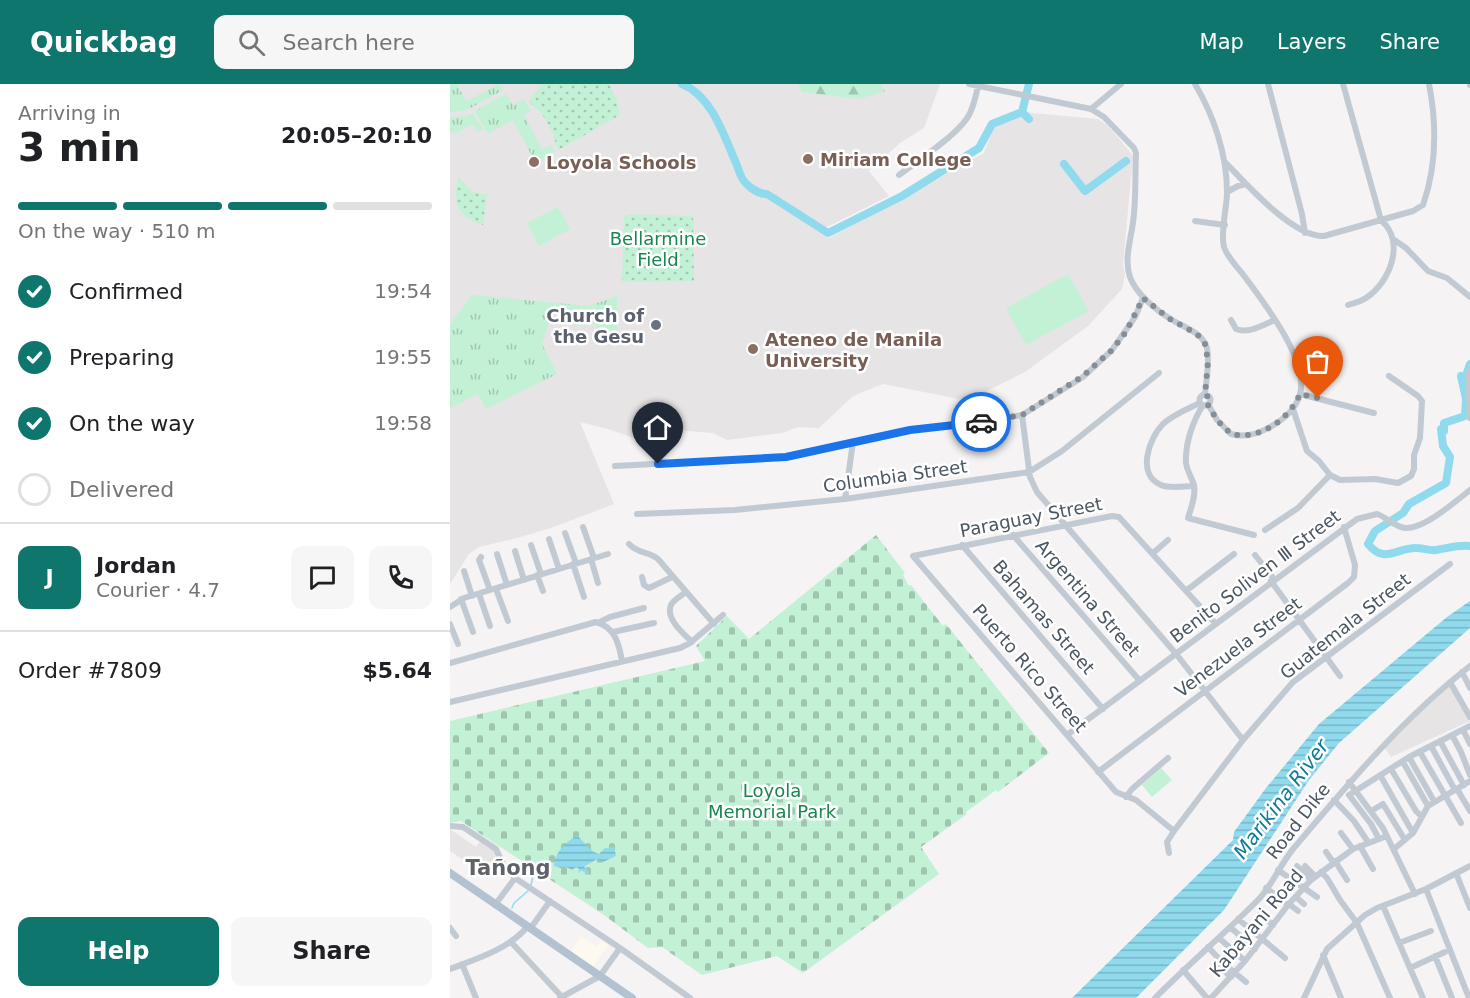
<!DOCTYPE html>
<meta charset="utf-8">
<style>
body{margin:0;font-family:"DejaVu Sans",sans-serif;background:#f6f6f6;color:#202124;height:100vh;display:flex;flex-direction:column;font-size:22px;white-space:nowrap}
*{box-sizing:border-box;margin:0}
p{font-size:20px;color:#757577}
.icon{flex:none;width:33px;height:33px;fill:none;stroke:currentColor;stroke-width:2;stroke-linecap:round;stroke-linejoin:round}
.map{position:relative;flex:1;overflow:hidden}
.drawer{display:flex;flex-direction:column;background:#fff;width:450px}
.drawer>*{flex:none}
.pin{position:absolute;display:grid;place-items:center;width:51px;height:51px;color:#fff;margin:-62px -26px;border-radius:50% 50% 50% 0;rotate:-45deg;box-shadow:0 0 6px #0007}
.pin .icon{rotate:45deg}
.courier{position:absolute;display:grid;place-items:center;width:60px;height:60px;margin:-30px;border:4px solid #1a73e8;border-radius:50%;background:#fff;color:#222;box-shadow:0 2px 8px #0007}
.head em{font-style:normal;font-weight:800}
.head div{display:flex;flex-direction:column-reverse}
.head{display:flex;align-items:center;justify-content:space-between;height:102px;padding:0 18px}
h1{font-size:39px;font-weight:800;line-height:45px}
.bar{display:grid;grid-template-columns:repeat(4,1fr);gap:9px 6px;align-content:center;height:72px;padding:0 18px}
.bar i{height:8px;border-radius:4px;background:#e0e0e0}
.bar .current{background:#0f766e}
.bar p{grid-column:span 4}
.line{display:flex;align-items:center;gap:15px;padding:0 18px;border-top:2px solid #e0e0e0}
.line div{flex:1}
.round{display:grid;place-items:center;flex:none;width:63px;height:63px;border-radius:12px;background:#f6f6f6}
ol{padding:0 18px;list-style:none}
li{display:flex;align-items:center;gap:18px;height:66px}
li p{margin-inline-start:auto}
li .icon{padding:6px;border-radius:50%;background:#0f766e;color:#fff;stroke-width:4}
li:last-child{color:#757577}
li i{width:33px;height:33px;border:3px solid #e0e0e0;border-radius:50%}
.primary-button{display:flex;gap:12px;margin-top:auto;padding:12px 18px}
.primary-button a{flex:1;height:69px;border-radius:12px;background:#0f766e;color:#fff;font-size:24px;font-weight:800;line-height:69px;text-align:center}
.primary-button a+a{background:#f6f6f6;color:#202124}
header{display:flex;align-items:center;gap:36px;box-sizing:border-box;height:84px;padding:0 30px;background:#0f766e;color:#fff}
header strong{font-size:28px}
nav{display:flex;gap:33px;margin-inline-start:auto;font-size:21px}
.search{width:420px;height:54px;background:#f6f6f6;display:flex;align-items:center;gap:15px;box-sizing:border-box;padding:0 21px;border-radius:12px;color:#757577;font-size:22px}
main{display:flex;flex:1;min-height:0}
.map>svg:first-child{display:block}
.commercial{fill:#fdf9ef}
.education{fill:#e6e4e5}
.grass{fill:url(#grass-tufts)}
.forest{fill:url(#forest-firs)}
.cemetery{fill:url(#cemetery-stones)}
.park{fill:url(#park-dots)}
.garden{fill:#c3f1d5}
.water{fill:url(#water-rules)}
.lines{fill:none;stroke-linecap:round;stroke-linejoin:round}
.stream{stroke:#90daee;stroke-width:1.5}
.river{stroke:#90daee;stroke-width:8}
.minor{stroke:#c1cad2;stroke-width:6}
.major{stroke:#b3c2d1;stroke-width:8}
.done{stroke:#868d94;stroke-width:6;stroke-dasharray:0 10.8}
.route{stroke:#1a73e8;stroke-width:8}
.education-dot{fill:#8d6e63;stroke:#fff;stroke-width:2}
.worship-dot{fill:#6b7280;stroke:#fff;stroke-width:2}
.labels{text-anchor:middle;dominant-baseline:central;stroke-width:5;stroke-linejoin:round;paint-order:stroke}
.education-label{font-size:18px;font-weight:bold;fill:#785e54;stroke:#fff;text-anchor:start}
.park-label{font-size:18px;fill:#17864f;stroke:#fff}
.worship-label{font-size:18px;font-weight:bold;fill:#5b616d;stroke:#fff;text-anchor:end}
.street-label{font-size:18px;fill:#4a5661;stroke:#fff}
.water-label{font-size:20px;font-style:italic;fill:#0c7c9b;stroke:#fff}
.quarter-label{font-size:21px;font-weight:bold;fill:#5f6368;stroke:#fff}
</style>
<header>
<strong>Quickbag</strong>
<div class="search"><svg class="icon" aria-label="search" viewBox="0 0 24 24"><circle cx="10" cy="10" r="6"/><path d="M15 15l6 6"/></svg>Search here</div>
<nav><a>Map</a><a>Layers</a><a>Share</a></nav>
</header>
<main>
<section class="drawer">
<div class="head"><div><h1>3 min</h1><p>Arriving in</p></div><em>20:05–20:10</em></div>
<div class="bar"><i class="current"></i><i class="current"></i><i class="current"></i><i></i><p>On the way · 510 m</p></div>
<ol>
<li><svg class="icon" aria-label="check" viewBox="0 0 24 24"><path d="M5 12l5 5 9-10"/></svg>Confirmed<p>19:54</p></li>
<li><svg class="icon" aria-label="check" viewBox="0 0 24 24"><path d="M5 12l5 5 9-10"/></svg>Preparing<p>19:55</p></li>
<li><svg class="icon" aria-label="check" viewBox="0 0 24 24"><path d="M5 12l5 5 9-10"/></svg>On the way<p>19:58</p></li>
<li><i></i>Delivered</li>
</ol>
<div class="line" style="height:108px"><b class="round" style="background:#0f766e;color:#fff">J</b><div><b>Jordan</b><p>Courier · 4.7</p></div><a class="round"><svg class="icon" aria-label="chat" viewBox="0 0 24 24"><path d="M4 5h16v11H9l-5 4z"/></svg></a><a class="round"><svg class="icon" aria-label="phone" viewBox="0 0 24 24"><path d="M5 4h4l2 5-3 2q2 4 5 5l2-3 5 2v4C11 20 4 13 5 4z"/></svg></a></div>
<div class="line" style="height:78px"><div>Order #7809</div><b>$5.64</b></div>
<div class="primary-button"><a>Help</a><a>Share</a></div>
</section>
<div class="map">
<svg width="1020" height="914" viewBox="0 0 1020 914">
<defs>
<pattern id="grass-tufts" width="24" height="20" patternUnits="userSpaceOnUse" patternTransform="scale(1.5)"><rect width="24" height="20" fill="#c3f1d5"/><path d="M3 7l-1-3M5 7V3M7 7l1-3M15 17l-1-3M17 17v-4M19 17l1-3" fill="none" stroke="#a0c6b0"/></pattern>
<pattern id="forest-firs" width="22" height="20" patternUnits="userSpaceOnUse" patternTransform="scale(1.5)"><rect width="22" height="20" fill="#c3f1d5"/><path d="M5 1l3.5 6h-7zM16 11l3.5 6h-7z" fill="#a0c6b0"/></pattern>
<pattern id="cemetery-stones" width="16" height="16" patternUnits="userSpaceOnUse" patternTransform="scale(1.5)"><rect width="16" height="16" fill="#c3f1d5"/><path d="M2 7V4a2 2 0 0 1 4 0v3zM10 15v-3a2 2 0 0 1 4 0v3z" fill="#a0c6b0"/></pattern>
<pattern id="park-dots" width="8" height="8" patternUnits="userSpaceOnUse" patternTransform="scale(1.5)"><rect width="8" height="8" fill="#c3f1d5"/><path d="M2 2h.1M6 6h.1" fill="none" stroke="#a0c6b0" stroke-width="1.8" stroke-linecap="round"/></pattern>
<pattern id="water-rules" width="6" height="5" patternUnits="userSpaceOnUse" patternTransform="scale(1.5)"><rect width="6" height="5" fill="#90daee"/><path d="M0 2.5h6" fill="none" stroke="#78b4c4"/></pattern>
</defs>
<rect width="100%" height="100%" fill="#f5f3f3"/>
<!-- commercial -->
<path class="commercial" d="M131,852l15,10 5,-5 7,4 -15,22 -22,-16z"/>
<!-- education -->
<path class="education" d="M0,0h229l23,17 -6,-11 -10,-6h254l-16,44 -24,15 -31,28 20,25 -66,33 -72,-45 -6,-9 -24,-46 -13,-19 28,56 4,13 20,17h7l62,42 155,-85 10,-27 28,-14 76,7 9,6 10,11 16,20 -10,109 2,9 -3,15 -34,37 -63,46 -36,18 -19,11 -87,-17 -30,12 -34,32 -21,-1 -16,6 -55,7 -14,-7 -37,-3 -27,13 -41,-14 -28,-7 34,82 -63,24 -34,10 -38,9 -10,7 -19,30z
M1000,600l20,37 -79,36 -7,-10z
M0,745l26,18 5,-7 17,13 2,11 -11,13 -39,-26z"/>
<!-- grass -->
<path class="grass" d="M0,0h7l9,17 33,-17 4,6 -36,20 -17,2z
M56,10l7,11 11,-6 7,12 -7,4 18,34 9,-4 4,7 -20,10 -22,-42 -25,14 -13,-23z
M23,29l10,16 -6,3 -4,-8 -17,9 -6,-1v-15l17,-1z
M22,211l117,11 28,-10v33l-18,5 -4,-10 -4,-1 -5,3h-11l-9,-7 1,-6 -14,-2 -11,33 15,30 -71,35 -8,-15 -28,14v-84z"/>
<!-- forest -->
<path class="forest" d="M348,0h82l5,7 -26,8 -57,-7z"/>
<!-- cemetery -->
<path class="cemetery" d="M426,451l29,38 -2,2 6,11 2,-1 32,41 3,-2 103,129 -51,39 -2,-2 -30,22 1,2 -46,33 18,27 -136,99 -26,-17 -75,19 -40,-28 -14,1 -44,-33 -143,-94 -11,2v-102l255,-60 -9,-15 31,-30 22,23z"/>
<!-- park -->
<path class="park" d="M92,0h67l7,14 4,17 -62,35c-5,-18 -13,-38 -30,-48z
M9,94l13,14 15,3 -4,30c-23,-7 -33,-22 -24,-47z
M182,130l61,2 1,65 -72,1 2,-66z"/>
<!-- garden -->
<path class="garden" d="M108,123l12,22 -31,17 -12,-23z
M618,190l21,37 -63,34 -20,-37z
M711,684l11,12 -20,17 -10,-12z"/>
<!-- water -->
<path class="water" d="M1020,517v27l-131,115 -30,37 -85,130 -88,88h-64l161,-158 1,-8 32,-44 53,-64 128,-107z
M127,752c9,6 11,15 22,18l6,-6 9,-1 2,9 -13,6 -6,-3 -13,8 5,5 -2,2 -6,-4 -3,4 1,-5 -3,-2 -4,3 -6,-3 -5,1 -7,-2c0,-12 12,-25 23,-30z"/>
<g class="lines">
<!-- stream -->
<path class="stream" d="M81,801l3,-13
M62,824l2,-5 14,-12"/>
<!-- river -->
<path class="river" d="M232,0c30,12 42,52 54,79 2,4 3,9 5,13 4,9 16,18 26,18l61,39 74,-37 77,-48 13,-24 30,-12 7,7
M572,28l7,-28
M614,80l21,27 41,-30
M1020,280l-5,14 -4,-2 5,23 -1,17 -21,7v8l-3,-2 2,17 7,11 -4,26 -37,21 -6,9 -28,18 -7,13c17,21 29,3 49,4 6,0 13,3 19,2 13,-2 21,-5 34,-4"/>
<!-- minor -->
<path class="minor" d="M519,0l122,25 13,8 30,31 2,5c-1,20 0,40 -2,60 -1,21 -11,44 -4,64 6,17 27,34 42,43 12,7 31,13 35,28 3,15 -1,32 -2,47
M745,0c19,32 32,71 32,108 0,17 -7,39 -3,55 3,10 15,22 21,30 19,26 64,83 55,117 -4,15 -17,26 -30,33 -12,7 -25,11 -39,7l-14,-14 -9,-16
M818,0l34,130 3,19
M893,0l38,136c25,22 9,62 -15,78 -6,4 -12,5 -18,7
M1020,0v1
M641,25l30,-25
M775,78c22,23 68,75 99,74l89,-25 10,-6c14,-40 14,-80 6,-121
M449,91c18,-14 62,-42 71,-62 4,-8 6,-18 8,-27
M777,108l11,-6 8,-2
M745,137l30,4
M943,155l13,9 22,23 19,7 23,19
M781,236l5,9c13,5 27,-4 39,-9
M1020,287l-2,3 2,44
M850,310l74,19
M749.5 316a5.5 5.5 0 1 1 11 0a5.5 5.5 0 1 1-11 0Z
M753,321c-10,16 -18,38 -17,58 1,8 6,15 8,22 2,11 -3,23 -6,33l66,17
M843,325l14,42 12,10 11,14 10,5 35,-1 23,4 13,-7 3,-7v-14l6,-17 2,-37 -4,-5 -29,-20
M572,331l8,62 7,15 140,163 66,85
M165,382l171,-9 124,-27 73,-8 39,-7 61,-38 29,-27 23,-33 8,-19
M744,402c-10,0 -24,3 -33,-1 -25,-10 -12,-47 2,-61 10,-9 26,-16 37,-21
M395,415l8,-57
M187,430l98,-4 110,-11 184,-27 33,-21 97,-78
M133,443l11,31
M815,446l33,-22 32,-33
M115,449l11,30
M563,451l127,146
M99,455l10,30
M179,460c9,10 19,7 29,15l56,65
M81,461l10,29
M512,461l141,164
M65,467l9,29
M703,469l15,-13
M47,470l10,31
M805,471l19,24
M31,473l-2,3 11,30
M141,475l7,24
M123,480l11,33
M14,487l8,25
M87,491l6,16
M192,493l2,8 5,3 23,-11
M821,497l69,95
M46,505l12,32
M737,506l47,-36
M236,508c-5,4 -13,8 -15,13 -6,14 13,29 21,37
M29,510l11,32
M11,515l12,33
M0,523l14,-9 144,-44
M150,538l10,-5 34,-9
M0,540l8,20
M163,548l41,-9
M0,579l146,-41c19,5 23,22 26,39
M1012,588l8,16
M1000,598l20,35
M0,618l230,-54 10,-5 33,-28
M1013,646l7,14
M617,651l290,-216 20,-5c10,3 18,14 29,14 18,1 50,-27 64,-38
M1002,651l9,17 9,23
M990,657l24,44
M981,662l24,44
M970,668l41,71
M959,673l25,44
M953,678l25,44
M941,685l25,42 5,5
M648,688l250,-189 6,-6 1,-12 -11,-38
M930,691l33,58
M899,698l34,46 32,66
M1007,705l13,22
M676,713l6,-8 36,-31
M884,716l20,21 14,21
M921,727l12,-7 22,36
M0,742l13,1 33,22 9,19 10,10 105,70 70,50
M724,747l-38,-31 -20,-8 -203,-236 199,-40 7,1 96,106
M891,749l12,16
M929,755l-8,-15 -22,-29 60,-38 61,-31
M910,762l13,23
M944,765l19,-16 15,-27 42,-25
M876,768l7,10
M719,769l-2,-11 7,-11 69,-91 50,-58 157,-118
M885,777l12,19
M847,782l14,14
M855,782l10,10
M828,786l39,27
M871,788l6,6 13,22 17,23 33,75
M1006,789l14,35
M816,804l22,17
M976,805l43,109
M846,813l8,7
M839,820l9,7
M45,821l20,-27
M933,822l40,92
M810,830l13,11
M788,835l47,39
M780,843l25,22
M0,844l6,8
M80,845l20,-28
M769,854l26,23
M61,858l51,55
M949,859l32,-12
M758,863l15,16 23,19
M873,871l18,43
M985,872l17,42
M12,880l14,34
M769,882l12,11
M960,884l35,-16
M0,885c26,-10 59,-20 77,-42
M733,886l24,28
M110,914l40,-22 20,-28
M705,914c33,-33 69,-64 102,-97 15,-15 23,-36 36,-52 55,-65 110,-131 177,-183
M761,914l34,-37 43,-56 23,-25 42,-31 34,-13
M854,914l23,-49 38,-34 12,-7 49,-19 44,-23"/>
<!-- major -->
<path class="major" d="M0,789l182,125"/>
</g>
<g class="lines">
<!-- done -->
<path class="done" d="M531,338l41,-7 61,-39 29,-26 14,-18 17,-34 27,21 27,15 8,10 3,17 -3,34 4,2 1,3 -2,5 9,15 14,14c29,7 58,-15 69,-40l18,4"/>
<!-- route -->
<path class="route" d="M208,380l128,-7 124,-27 71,-8"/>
</g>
<!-- markers -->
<g class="education-dot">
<circle cx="358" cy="75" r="6"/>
<circle cx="84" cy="78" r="6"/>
<circle cx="303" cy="265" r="6"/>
</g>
<circle class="worship-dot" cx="206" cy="241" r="6"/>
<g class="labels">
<!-- education labels -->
<g class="education-label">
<text x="370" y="75">Miriam College</text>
<text x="96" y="78">Loyola Schools</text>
<text x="315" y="255">Ateneo de Manila<tspan x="315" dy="21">University</tspan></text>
</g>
<!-- park labels -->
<g class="park-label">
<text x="208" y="154">Bellarmine<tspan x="208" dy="21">Field</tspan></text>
<text x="322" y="706">Loyola<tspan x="322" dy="21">Memorial Park</tspan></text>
</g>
<!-- worship labels -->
<g class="worship-label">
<text x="194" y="231">Church of<tspan x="194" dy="21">the Gesu</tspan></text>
</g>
<!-- street labels -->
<g class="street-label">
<text transform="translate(445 392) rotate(-8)">Columbia Street</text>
<text transform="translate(581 433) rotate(-11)">Paraguay Street</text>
<text transform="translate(805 492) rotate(-37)">Benito Soliven Ⅲ Street</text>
<text transform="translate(638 514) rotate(49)">Argentina Street</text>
<text transform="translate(594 533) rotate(49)">Bahamas Street</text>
<text transform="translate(895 542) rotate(-38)">Guatemala Street</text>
<text transform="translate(788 563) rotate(-37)">Venezuela Street</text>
<text transform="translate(580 584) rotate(49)">Puerto Rico Street</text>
<text transform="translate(848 737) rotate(-52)">Road Dike</text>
<text transform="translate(806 839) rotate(-50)">Kabayani Road</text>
</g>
<!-- water labels -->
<g class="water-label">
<text transform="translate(831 715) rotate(-53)">Marikina River</text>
</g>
<!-- quarter labels -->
<g class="quarter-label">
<text x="58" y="784">Tañong</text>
</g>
</g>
</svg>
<div class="pin" style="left:868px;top:314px;background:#ea580c"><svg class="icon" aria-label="bag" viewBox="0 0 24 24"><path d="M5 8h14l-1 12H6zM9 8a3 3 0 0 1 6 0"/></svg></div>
<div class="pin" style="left:208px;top:380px;background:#1f2937"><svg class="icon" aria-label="home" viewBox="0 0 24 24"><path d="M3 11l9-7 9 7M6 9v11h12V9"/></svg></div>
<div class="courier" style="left:531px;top:338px"><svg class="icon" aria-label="car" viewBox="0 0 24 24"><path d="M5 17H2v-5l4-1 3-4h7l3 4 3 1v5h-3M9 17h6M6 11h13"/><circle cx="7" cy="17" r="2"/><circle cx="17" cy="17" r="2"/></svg></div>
</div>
</main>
